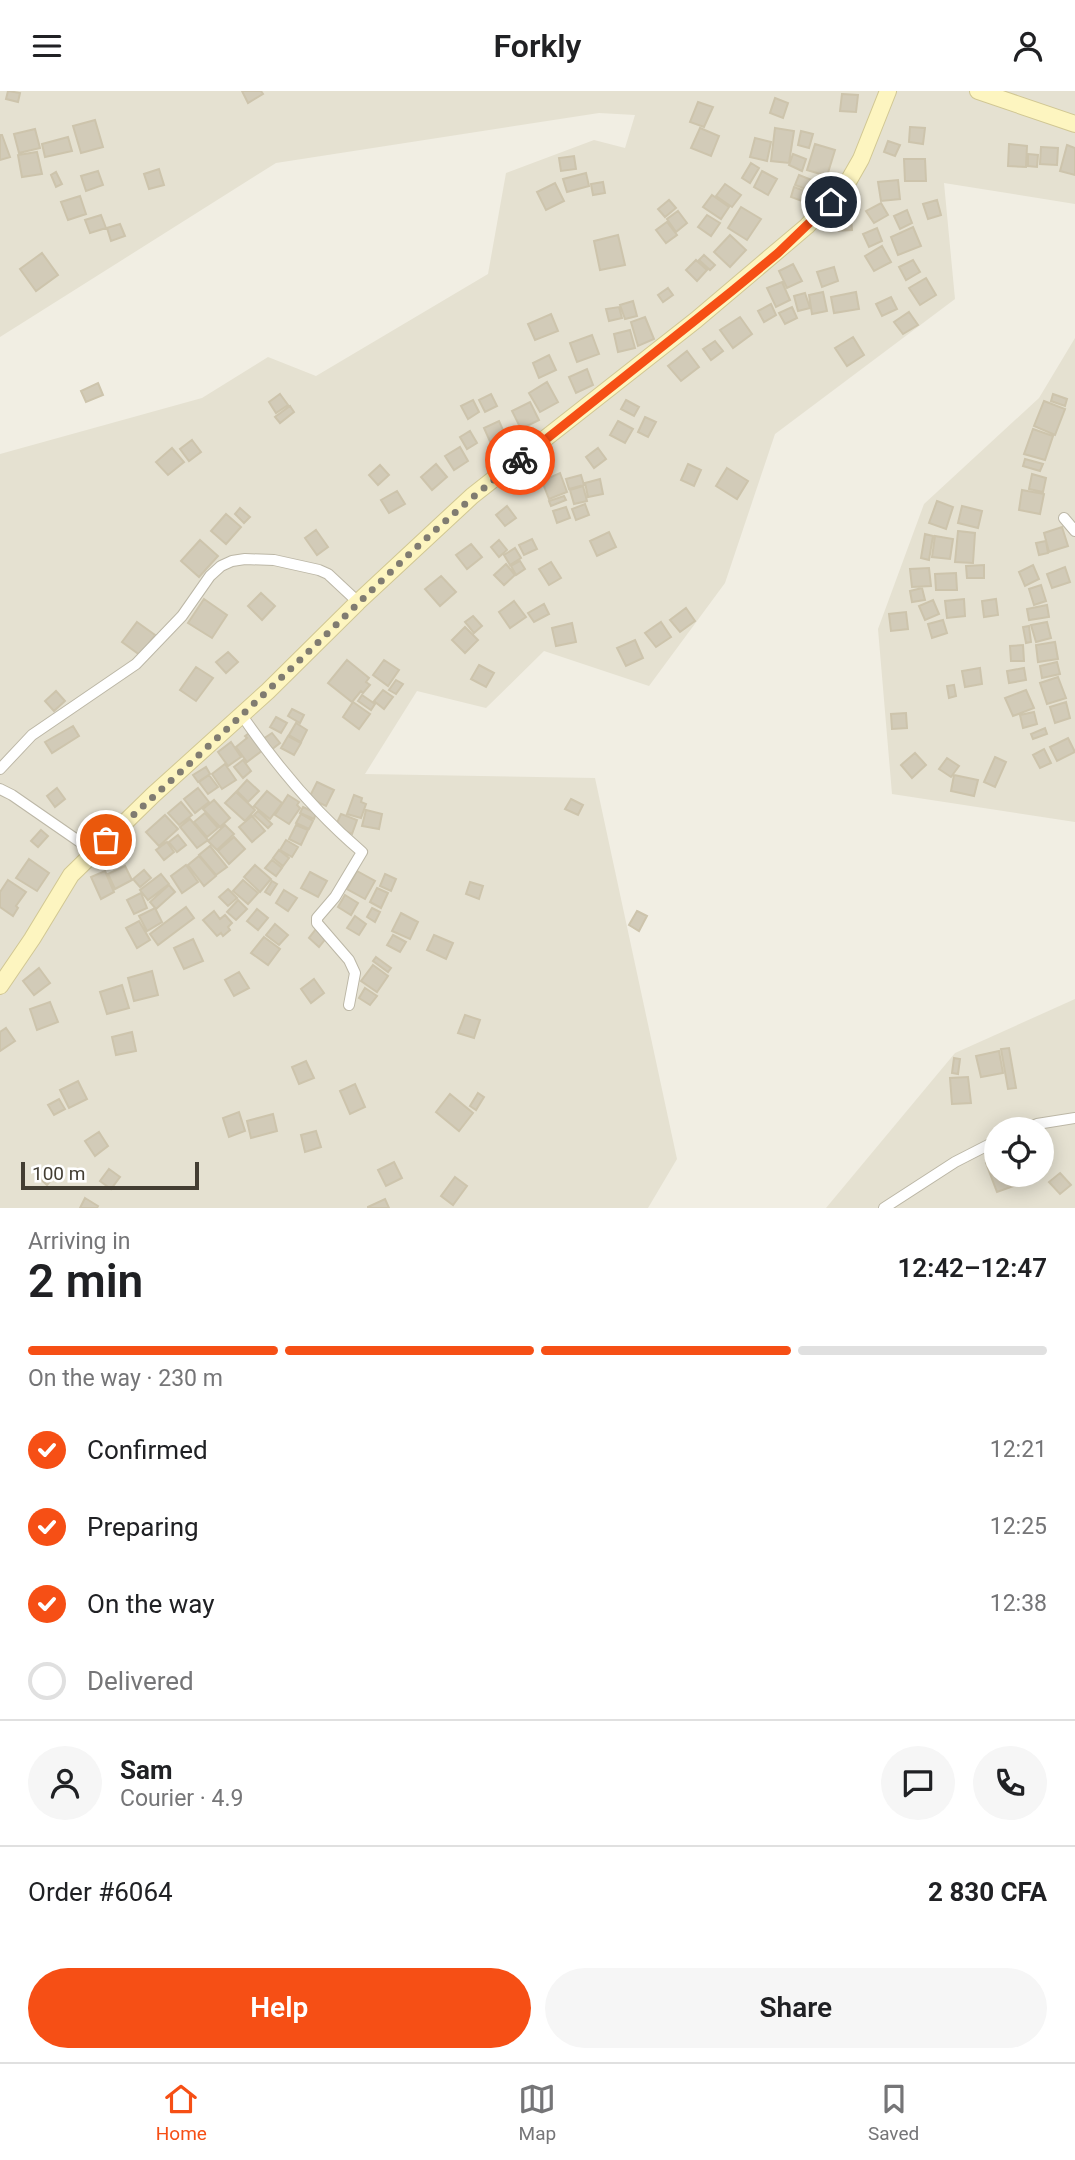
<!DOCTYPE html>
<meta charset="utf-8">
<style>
body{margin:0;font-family:Roboto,sans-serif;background:#f6f6f6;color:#202124;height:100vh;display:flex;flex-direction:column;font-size:26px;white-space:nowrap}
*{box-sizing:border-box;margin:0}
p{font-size:23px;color:#757577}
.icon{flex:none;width:38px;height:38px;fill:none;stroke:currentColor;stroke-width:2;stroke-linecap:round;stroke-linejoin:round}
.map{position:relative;height:1117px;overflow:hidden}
.sheet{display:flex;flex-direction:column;background:#fff;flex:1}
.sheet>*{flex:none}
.buttons{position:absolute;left:984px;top:1026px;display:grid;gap:14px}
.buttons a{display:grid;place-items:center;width:70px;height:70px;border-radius:50%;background:#fff;box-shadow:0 4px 18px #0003;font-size:35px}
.scale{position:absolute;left:21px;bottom:18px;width:178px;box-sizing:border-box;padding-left:7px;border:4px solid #433e33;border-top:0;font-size:19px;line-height:24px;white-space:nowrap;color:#433e33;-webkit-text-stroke:5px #fff;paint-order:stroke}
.pin{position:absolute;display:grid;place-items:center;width:60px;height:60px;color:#fff;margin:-30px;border:4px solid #fff;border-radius:50%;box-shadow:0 2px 7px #0007}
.courier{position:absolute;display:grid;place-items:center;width:70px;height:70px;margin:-35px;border:5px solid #f64f15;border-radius:50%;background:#fff;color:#222;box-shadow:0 2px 9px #0007}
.overview em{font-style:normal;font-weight:600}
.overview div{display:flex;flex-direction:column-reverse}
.overview{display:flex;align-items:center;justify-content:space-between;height:119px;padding:0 28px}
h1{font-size:46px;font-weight:600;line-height:52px}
.bar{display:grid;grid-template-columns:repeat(4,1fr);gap:10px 7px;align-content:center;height:84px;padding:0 28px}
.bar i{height:9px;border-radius:5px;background:#e0e0e0}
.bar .selected{background:#f64f15}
.bar p{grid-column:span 4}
.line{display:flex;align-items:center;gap:18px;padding:0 28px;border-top:2px solid #e0e0e0}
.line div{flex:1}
.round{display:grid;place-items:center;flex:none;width:74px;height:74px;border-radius:37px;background:#f6f6f6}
ol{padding:0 28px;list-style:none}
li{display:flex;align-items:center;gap:21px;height:77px}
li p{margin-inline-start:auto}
li .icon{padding:7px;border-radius:50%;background:#f64f15;color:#fff;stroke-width:4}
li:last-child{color:#757577}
li i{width:38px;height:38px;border:4px solid #e0e0e0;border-radius:50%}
.cta{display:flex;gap:14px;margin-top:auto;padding:14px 28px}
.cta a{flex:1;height:80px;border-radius:42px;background:#f64f15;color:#fff;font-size:28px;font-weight:600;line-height:80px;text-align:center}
.cta a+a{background:#f6f6f6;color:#202124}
header{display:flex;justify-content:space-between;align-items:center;height:91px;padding:0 28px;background:#fff;font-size:32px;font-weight:600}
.menu{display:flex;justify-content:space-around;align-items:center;height:98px;border-top:2px solid #e0e0e0;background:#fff;font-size:19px;color:#757577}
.menu a{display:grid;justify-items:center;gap:4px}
.menu .selected{color:#f64f15}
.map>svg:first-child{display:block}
.residential{fill:#e5e1d1;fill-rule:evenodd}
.building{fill:#d2cbb8;stroke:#cdc4ac;stroke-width:2}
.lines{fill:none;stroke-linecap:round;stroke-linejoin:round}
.street-casing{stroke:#bcb7a6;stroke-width:12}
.secondary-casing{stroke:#d1c793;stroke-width:18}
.street{stroke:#fff;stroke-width:10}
.secondary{stroke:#fdf5c0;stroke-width:16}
.done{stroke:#807c71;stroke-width:7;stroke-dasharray:0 12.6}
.route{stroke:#f64f15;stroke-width:9}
</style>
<header><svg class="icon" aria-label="menu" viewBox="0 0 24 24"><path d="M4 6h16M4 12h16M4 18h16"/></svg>Forkly<svg class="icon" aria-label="person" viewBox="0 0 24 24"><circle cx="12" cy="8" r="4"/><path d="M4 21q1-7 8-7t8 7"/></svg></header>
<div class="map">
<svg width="1075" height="1117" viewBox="0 0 1075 1117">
<rect width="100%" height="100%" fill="#f1eee3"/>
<!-- residential -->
<path class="residential" d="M0,0h1075v113l-131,-21 11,116 -180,135 -50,149 -76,103 -105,-35 -58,57 -69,-17 -52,83 230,4 82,381 -29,49h-648v-754l202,-56 66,-41 48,19 172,-102 18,-101 88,-33 31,8 10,-33 -36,-2 -323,50 -276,174z
M1075,247v484l-183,-28 -14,-165 46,-125 115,-106z
M1075,908v209h-249l129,-155zM996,1038h45v45h-45z"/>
<!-- building -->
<path class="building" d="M8,0l12,2 -2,9 -12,-3z
M242,0h19l2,3 -15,9z
M842,3l16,1 -2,17 -16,-1z
M775,7l13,5 -5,15 -13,-5z
M698,11l15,5 -9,20 -14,-5z
M95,29l8,27 -22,6 -8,-27z
M910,36l15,1 -2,16 -14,-2z
M700,37l19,8 -8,20 -20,-8z
M775,37l19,3 -5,32 -18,-2z
M35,38l5,19 -21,5 -5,-19z
M801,40l12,3 -4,14 -11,-3z
M0,44h2l8,22 -10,3z
M68,46l4,14 -27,6 -3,-13z
M755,47l16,4 -4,19 -17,-4z
M888,50l12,4 -5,11 -11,-4z
M815,53l20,6 -8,26 -20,-6z
M1009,53l18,2 -1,21 -18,-1z
M1067,54l8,3v27l-15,-4z
M1041,56l17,1 -1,17 -17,-1z
M37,61l5,22 -20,3 -4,-22z
M793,63l13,5 -4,12 -13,-6z
M1028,63l10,1 -1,12 -9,-1z
M574,65l2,13 -15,2 -2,-13z
M904,68h21l1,22h-21z
M751,72l8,5 -9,15 -8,-5z
M159,78l5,16 -15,4 -5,-15z
M98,80l5,14 -17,6 -5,-15z
M762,80l15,8 -9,16 -14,-8z
M56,81l6,12 -6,3 -5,-12z
M586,82l3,13 -22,6 -4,-13z
M799,84l18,7 -3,10 -19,-7z
M898,89l2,19 -19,2 -3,-19z
M603,91l2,11 -12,2 -2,-11z
M555,92l9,18 -18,9 -9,-18z
M725,93l16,11 -9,12 -16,-11z
M794,96l19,7 -3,10 -19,-7z
M712,104l17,12 -8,12 -18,-12z
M80,105l6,18 -18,6 -7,-18z
M669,109l7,8 -11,9 -7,-8z
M937,109l4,15 -13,4 -5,-15z
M881,112l7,12 -14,8 -8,-12z
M741,116l20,12 -14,21 -19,-12z
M907,119l5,13 -12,6 -6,-13z
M678,120l9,12 -11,9 -9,-13z
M101,124l5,13 -16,5 -5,-13z
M707,124l13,8 -9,13 -13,-9z
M851,124l1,15 -20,1 -1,-15z
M667,131l10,13 -11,8 -10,-13z
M120,133l5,12 -14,5 -4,-13z
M913,136l8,19 -23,9 -7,-18z
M877,137l5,13 -13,6 -6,-13z
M618,144l7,30 -25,5 -6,-29z
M730,144l16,15 -16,17 -16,-15z
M882,155l9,16 -17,9 -9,-15z
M42,162l16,22 -22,16 -16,-22z
M704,164l11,10 -5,5 -11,-10z
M696,169l11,10 -10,11 -11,-11z
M913,169l7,12 -14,8 -7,-13z
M793,173l9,17 -15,7 -8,-17z
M834,176l4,14 -16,6 -5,-15z
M926,187l10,17 -16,10 -11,-17z
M782,191l8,18 -14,7 -9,-19z
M668,197l5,7 -10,7 -5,-7z
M823,201l4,19 -15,3 -3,-19z
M856,201l3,17 -25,4 -3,-16z
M805,202l5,15 -12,3 -4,-15z
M891,206l6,12 -15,7 -6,-12z
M633,210l4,15 -12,3 -5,-14z
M771,213l5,11 -12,7 -6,-11z
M619,216l3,11 -13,3 -3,-12z
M792,216l5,11 -12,6 -6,-11z
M909,221l9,13 -15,9 -9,-12z
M551,223l7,17 -23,9 -7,-16z
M645,226l9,22 -16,7 -7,-24z
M740,226l12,17 -19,14 -13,-18z
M630,239l5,18 -17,4 -4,-18z
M592,244l7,19 -22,8 -7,-19z
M853,246l11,18 -17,11 -12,-18z
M715,250l8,10 -12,9 -8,-11z
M687,260l12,16 -18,14 -13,-15z
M549,264l7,15 -17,8 -6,-15z
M587,278l6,16 -17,8 -7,-16z
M547,291l11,20 -18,10 -11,-19z
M98,292l5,12 -17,7 -5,-11z
M280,303l8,11 -12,8 -7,-11z
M491,303l6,12 -12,6 -6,-12z
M1053,303l14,5 -2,7 -14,-5z
M473,309l6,12 -11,7 -7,-13z
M626,309l13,7 -5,9 -13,-7z
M1044,310l21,8 -10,26 -21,-9z
M530,311l9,18 -18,9 -9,-18z
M290,315l4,6 -14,11 -5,-6z
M645,326l11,5 -8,15 -10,-5z
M499,330l8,18 -15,7 -8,-18z
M618,330l15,8 -8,14 -15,-8z
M1033,338l20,7 -8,24 -21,-6z
M470,340l7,12 -10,6 -7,-12z
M192,349l9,12 -12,9 -9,-12z
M460,356l8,14 -14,9 -9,-14z
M172,357l12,14 -16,13 -12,-13z
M598,357l8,11 -12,9 -8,-11z
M1025,368l18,5 -3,7 -17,-5z
M436,373l11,13 -15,13 -11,-13z
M688,373l13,6 -7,16 -13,-6z
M380,374l9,10 -11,10 -9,-10z
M727,377l21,13 -11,18 -21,-13z
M560,382l7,19 -18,7 -7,-18z
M1032,383l14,4 -3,14 -14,-3z
M581,384l3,10 -15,4 -3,-10z
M600,388l3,15 -15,3 -3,-14z
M583,395l4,15 -13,3 -4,-14z
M1022,399l22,4 -4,20 -21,-4z
M397,400l8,13 -16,9 -8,-13z
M564,405l2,4 -15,6 -2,-5z
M937,410l16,6 -7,22 -17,-6z
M585,413l4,11 -13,5 -4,-11z
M507,415l9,12 -11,8 -9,-11z
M962,415l20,5 -4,17 -20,-5z
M566,416l4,11 -13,5 -4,-12z
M240,417l10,9 -6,6 -9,-9z
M226,423l15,13 -15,17 -15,-13z
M1062,436l6,19 -19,6 -5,-19z
M316,439l12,17 -11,8 -12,-17z
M958,440l17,2 -2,30 -18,-1z
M609,441l7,15 -19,9 -7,-15z
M925,443l8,2 -4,24 -8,-2z
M935,445l18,3 -3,20 -18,-2z
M532,448l5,10 -13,6 -5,-10z
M200,449l18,16 -19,21 -18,-16z
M499,449l8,10 -8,7 -8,-10z
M1046,450l2,12 -9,2 -3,-12z
M471,453l11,13 -15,12 -11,-14z
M515,457l6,10 -11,7 -6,-10z
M520,470l5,8 -9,6 -5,-9z
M551,471l10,16 -12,7 -10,-16z
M506,473l9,11 -11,10 -10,-10z
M984,474v13h-17l-1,-12z
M1033,474l6,14 -14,7 -6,-14z
M1065,476l5,15 -18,6 -5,-14z
M929,477l2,18 -19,1 -2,-18z
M956,482l1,17h-21l-1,-16z
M441,485l15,16 -16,14 -15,-17z
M1041,494l5,16 -12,4 -5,-16z
M922,497l3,12 -13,2 -2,-11z
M261,502l14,13 -13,14 -14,-14z
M204,508l23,16 -15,23 -24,-15z
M964,508l1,17 -18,2 -2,-17z
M996,508l2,16 -14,2 -2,-16z
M933,509l6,14 -14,6 -6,-14z
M514,510l12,16 -16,11 -11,-16z
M544,513l5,10 -15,8 -6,-9z
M1047,514l2,12 -20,3 -2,-11z
M686,517l9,13 -15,11 -10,-12z
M906,521l2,17 -17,2 -2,-17z
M473,525l9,10 -8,7 -9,-11z
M943,529l4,13 -15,5 -4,-14z
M137,531l18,13 -15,20 -18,-13z
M661,531l10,15 -15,10 -11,-14z
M1047,531l4,16 -15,4 -5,-17z
M572,532l4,19 -20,4 -4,-18z
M1029,535l2,16 -5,1 -3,-16z
M465,536l13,13 -13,13 -13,-13z
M635,549l8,18 -17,8 -9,-18z
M1055,551l3,17 -20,3 -2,-17z
M1023,554l1,16h-13l-1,-15z
M228,561l10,10 -12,11 -10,-11z
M347,569l22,18 -3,4 4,3 -7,8 -2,-2 -9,11 -24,-19z
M384,569l15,10 -11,16 -15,-11z
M1057,571l3,12 -18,4 -2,-12z
M479,574l15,8 -8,14 -15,-8z
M196,576l17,11 -17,23 -16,-11z
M980,577l2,16 -17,3 -3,-16z
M1024,577l2,12 -17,3 -2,-12z
M1058,586l8,21 -19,6 -7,-21z
M396,589l7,4 -7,10 -7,-4z
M954,594l2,11 -7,2 -2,-12z
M383,599l10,7 -9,12 -10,-8z
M1026,599l8,18 -21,8 -8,-18z
M56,600l9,10 -11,10 -9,-10z
M362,604l13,9 -4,6 -13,-9z
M353,611l17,12 -11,15 -16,-12z
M1066,611l4,16 -15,5 -5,-16z
M292,618l12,6 -4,8 -12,-7z
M1034,621l3,12 -14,4 -3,-13z
M906,622l1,15 -15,1 -1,-15z
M276,626l11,6 -6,10 -11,-6z
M296,632l11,7 -6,12 -12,-7z
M73,635l6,10 -27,17 -7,-11z
M1045,637l2,6 -14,5 -2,-5z
M249,642l14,17 -16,12 -11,-15 11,-9 -2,-2z
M272,642l8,10 -9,7 -8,-11z
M288,645l13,7 -7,12 -13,-7z
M1068,647l7,14 -18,9 -7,-14z
M231,651l10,15 -13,9 -10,-14z
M1044,658l7,14 -11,5 -7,-13z
M915,662l11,12 -14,13 -11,-13z
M995,666l11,5 -11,25 -11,-5z
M947,667l12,8 -8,11 -12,-8z
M243,669l8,11 -8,7 -9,-11z
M225,673l11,16 -14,9 -10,-15z
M206,676l4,7 -12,8 -5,-7z
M209,684l9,12 -10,7 -9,-12z
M954,684l24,5 -4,16 -23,-5z
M247,689l12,11 -11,11 -11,-11z
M317,691l17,8 -8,16 -17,-8z
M57,697l8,11 -10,8 -8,-11z
M198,697l11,14 -14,11 -11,-14z
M267,700l15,12 -12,16 -16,-13z
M236,701l19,18 -10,11 -20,-18z
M288,704l11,7 -2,3 3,3 -11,16 -14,-9z
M354,704l8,3 -1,4 5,2 -5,14 -14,-4z
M571,708l12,6 -5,10 -13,-6z
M214,709l16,18 -10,9 -17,-18z
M181,711l11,13 -13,10 -11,-12z
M303,716l13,6 -2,6 -14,-6z
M366,719l16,4 -3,15 -17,-3z
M258,720l14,13 -4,4 -14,-13z
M205,722l13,15 -11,9 -13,-15z
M301,723l12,7 -4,8 -13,-6z
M341,723l16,6 -5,14 -17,-7z
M165,724l13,14 -19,17 -13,-14z
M252,725l13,15 -13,11 -13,-15z
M190,728l18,21 -11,8 -17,-21z
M225,734l9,9 -17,16 -9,-9z
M296,734l12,5 -7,15 -12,-6z
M41,739l7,6 -10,11 -7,-6z
M178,744l8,10 -9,7 -8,-10z
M234,746l11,12 -16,15 -11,-13z
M286,749l12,7 -6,10 -12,-7z
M167,751l7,10 -10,8 -8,-10z
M210,755l17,21 -11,8 -17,-20z
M279,759l10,8 -6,8 -10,-8z
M199,765l17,20 -12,10 -16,-21z
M29,768l20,14 -12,18 -21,-13z
M272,769l10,8 -6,8 -11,-8z
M186,774l12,17 -16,11 -11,-17z
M255,774l16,14 -11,13 -16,-15z
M125,775l7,14 -17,9 -7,-15z
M144,779l7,8 -11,9 -7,-8z
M105,780l9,21 -13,7 -10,-22z
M357,780l18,10 -10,18 -18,-10z
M310,781l17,9 -9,16 -17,-9z
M161,783l8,10 -21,16 -8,-10z
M385,783l11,5 -5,12 -11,-5z
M8,789l18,12 -10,14 2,2 -5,8 -13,-9v-15z
M243,789l15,13 -10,11 -15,-13z
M272,790l5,3 -7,11 -5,-3z
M470,791l13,4 -4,13 -13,-5z
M169,794l6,7 -19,17 -6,-7z
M377,797l11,5 -7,15 -11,-6z
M228,798l9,9 -9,8 -9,-9z
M284,799l13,8 -9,13 -12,-8z
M141,802l6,15 -13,6 -7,-14z
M345,804l13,8 -7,12 -13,-8z
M238,809l9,9 -11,11 -9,-8z
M186,816l8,11 -36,27 -8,-11z
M155,817l7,14 -15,9 -8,-15z
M372,817l8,4 -5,10 -8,-5z
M257,818l11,9 -10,12 -11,-9z
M214,820l6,8 5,-4 7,8 -4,4 2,3 -7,6 -2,-3 -4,3 -14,-16z
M637,820l10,5 -8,15 -10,-6z
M401,822l17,9 -8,17 -18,-8z
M355,825l11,8 -7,11 -12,-7z
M139,830l11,19 -13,8 -11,-20z
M275,833l13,11 -9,10 -13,-10z
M316,838l11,8 -8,10 -10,-9z
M393,844l13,7 -6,10 -13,-7z
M434,844l19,8 -7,16 -19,-9z
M264,846l16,12 -12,16 -17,-12z
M193,848l10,22 -19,8 -10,-21z
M376,866l15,11 -3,4 -15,-11z
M373,874l15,11 -11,16 -16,-11z
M39,877l11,15 -16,12 -11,-14z
M152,880l6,24 -24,6 -6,-23z
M239,881l10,16 -15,8 -9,-16z
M314,888l10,14 -13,10 -10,-14z
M122,894l7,23 -22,6 -7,-22z
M365,897l12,8 -7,9 -11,-7z
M50,911l8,20 -21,8 -7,-21z
M465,924l15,5 -6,18 -16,-5z
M6,937l9,13 -15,10v-19z
M132,941l4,19 -20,4 -4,-18z
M1009,957l7,40 -8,1 -7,-40z
M999,960l4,22 -22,4 -5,-21z
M954,967l6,1 -2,15 -6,-1z
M306,970l8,17 -15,6 -7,-17z
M968,986l3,26 -19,1 -2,-26z
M78,990l9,18 -18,9 -9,-18z
M355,993l10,23 -15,7 -10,-23z
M478,1002l6,4 -8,13 -6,-4z
M450,1003l23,19 -14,18 -23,-19z
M59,1008l6,10 -11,6 -6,-10z
M239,1021l6,19 -16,6 -6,-19z
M273,1023l4,17 -26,7 -4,-17z
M316,1040l5,16 -16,5 -4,-17z
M99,1041l9,14 -13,10 -10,-15z
M996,1068v15h19l4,10 -22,8 -11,-29z
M394,1071l8,16 -16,8 -8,-16z
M47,1075l9,8 -9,11 -9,-8z
M109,1078l11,8 -9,12 -11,-8z
M1060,1082l11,12 -11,9 -11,-12z
M455,1086l12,9 -14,19 -12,-9z
M85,1107l13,8 -1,2h-17z
M385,1108l4,9h-21v-1z"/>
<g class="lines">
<defs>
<path id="street" d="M1064,427l11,13
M241,623c34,50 75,99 121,138l-27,45 -18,21v5l32,37 6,13 -6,32
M0,678l32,-34 104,-71 46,-48 28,-40 11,-10 11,-5 13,-2 29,1 45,10 9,4 30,28
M0,698l12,6 81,56
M1025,1038l12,-5 38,-6
M884,1117l71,-46 41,-21"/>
<path id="secondary" d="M978,0l97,33
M0,895l32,-47 39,-64 82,-80 115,-104 90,-89 114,-106 224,-176 111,-94 42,-46 12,-21 27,-68"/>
</defs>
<!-- street casing -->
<use href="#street" class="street-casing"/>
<!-- secondary casing -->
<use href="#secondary" class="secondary-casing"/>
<!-- street -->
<use href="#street" class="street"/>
<!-- secondary -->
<use href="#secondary" class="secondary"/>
</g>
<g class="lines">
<!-- done -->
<path class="done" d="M106,749c68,-62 136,-124 202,-188 69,-66 135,-135 212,-192"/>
<!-- route -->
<path class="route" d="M520,369l212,-169 46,-38 53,-51"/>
</g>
</svg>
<div class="buttons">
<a><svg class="icon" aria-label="locate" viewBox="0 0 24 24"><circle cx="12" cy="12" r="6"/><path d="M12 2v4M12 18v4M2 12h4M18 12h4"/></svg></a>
</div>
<div class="scale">100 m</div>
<div class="pin" style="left:106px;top:749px;background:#ea580c"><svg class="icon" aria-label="bag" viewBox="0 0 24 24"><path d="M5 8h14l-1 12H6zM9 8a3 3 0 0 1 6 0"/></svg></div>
<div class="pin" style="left:831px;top:111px;background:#1f2937"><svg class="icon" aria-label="home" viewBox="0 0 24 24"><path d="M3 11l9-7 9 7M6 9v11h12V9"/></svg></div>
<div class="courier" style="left:520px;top:369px"><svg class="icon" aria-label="bike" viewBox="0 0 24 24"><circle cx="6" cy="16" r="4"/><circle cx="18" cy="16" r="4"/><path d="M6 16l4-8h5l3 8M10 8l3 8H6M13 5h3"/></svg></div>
</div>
<section class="sheet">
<div class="overview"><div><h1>2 min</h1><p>Arriving in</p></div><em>12:42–12:47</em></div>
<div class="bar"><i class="selected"></i><i class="selected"></i><i class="selected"></i><i></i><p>On the way · 230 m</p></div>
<ol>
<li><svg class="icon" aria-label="check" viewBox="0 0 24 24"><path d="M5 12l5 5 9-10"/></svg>Confirmed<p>12:21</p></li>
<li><svg class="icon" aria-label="check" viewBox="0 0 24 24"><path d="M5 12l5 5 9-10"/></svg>Preparing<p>12:25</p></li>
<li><svg class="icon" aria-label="check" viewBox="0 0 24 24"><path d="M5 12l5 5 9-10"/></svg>On the way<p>12:38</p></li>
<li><i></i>Delivered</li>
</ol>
<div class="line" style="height:126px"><a class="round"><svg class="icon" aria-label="person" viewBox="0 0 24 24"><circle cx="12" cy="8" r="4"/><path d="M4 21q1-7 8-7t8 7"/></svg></a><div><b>Sam</b><p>Courier · 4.9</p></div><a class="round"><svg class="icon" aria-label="chat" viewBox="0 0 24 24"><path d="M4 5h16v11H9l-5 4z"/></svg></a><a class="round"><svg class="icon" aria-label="phone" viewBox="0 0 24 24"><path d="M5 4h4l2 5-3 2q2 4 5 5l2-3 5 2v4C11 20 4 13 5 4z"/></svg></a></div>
<div class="line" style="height:91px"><div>Order #6064</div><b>2 830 CFA</b></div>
<div class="cta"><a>Help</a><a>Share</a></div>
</section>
<nav class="menu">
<a class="selected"><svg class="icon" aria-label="home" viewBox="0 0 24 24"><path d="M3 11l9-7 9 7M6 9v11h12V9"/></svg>Home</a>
<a><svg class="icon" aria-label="map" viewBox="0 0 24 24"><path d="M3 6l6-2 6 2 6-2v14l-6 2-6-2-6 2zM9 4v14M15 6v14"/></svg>Map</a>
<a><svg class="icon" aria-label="saved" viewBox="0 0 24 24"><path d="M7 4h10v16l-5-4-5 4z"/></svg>Saved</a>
</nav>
